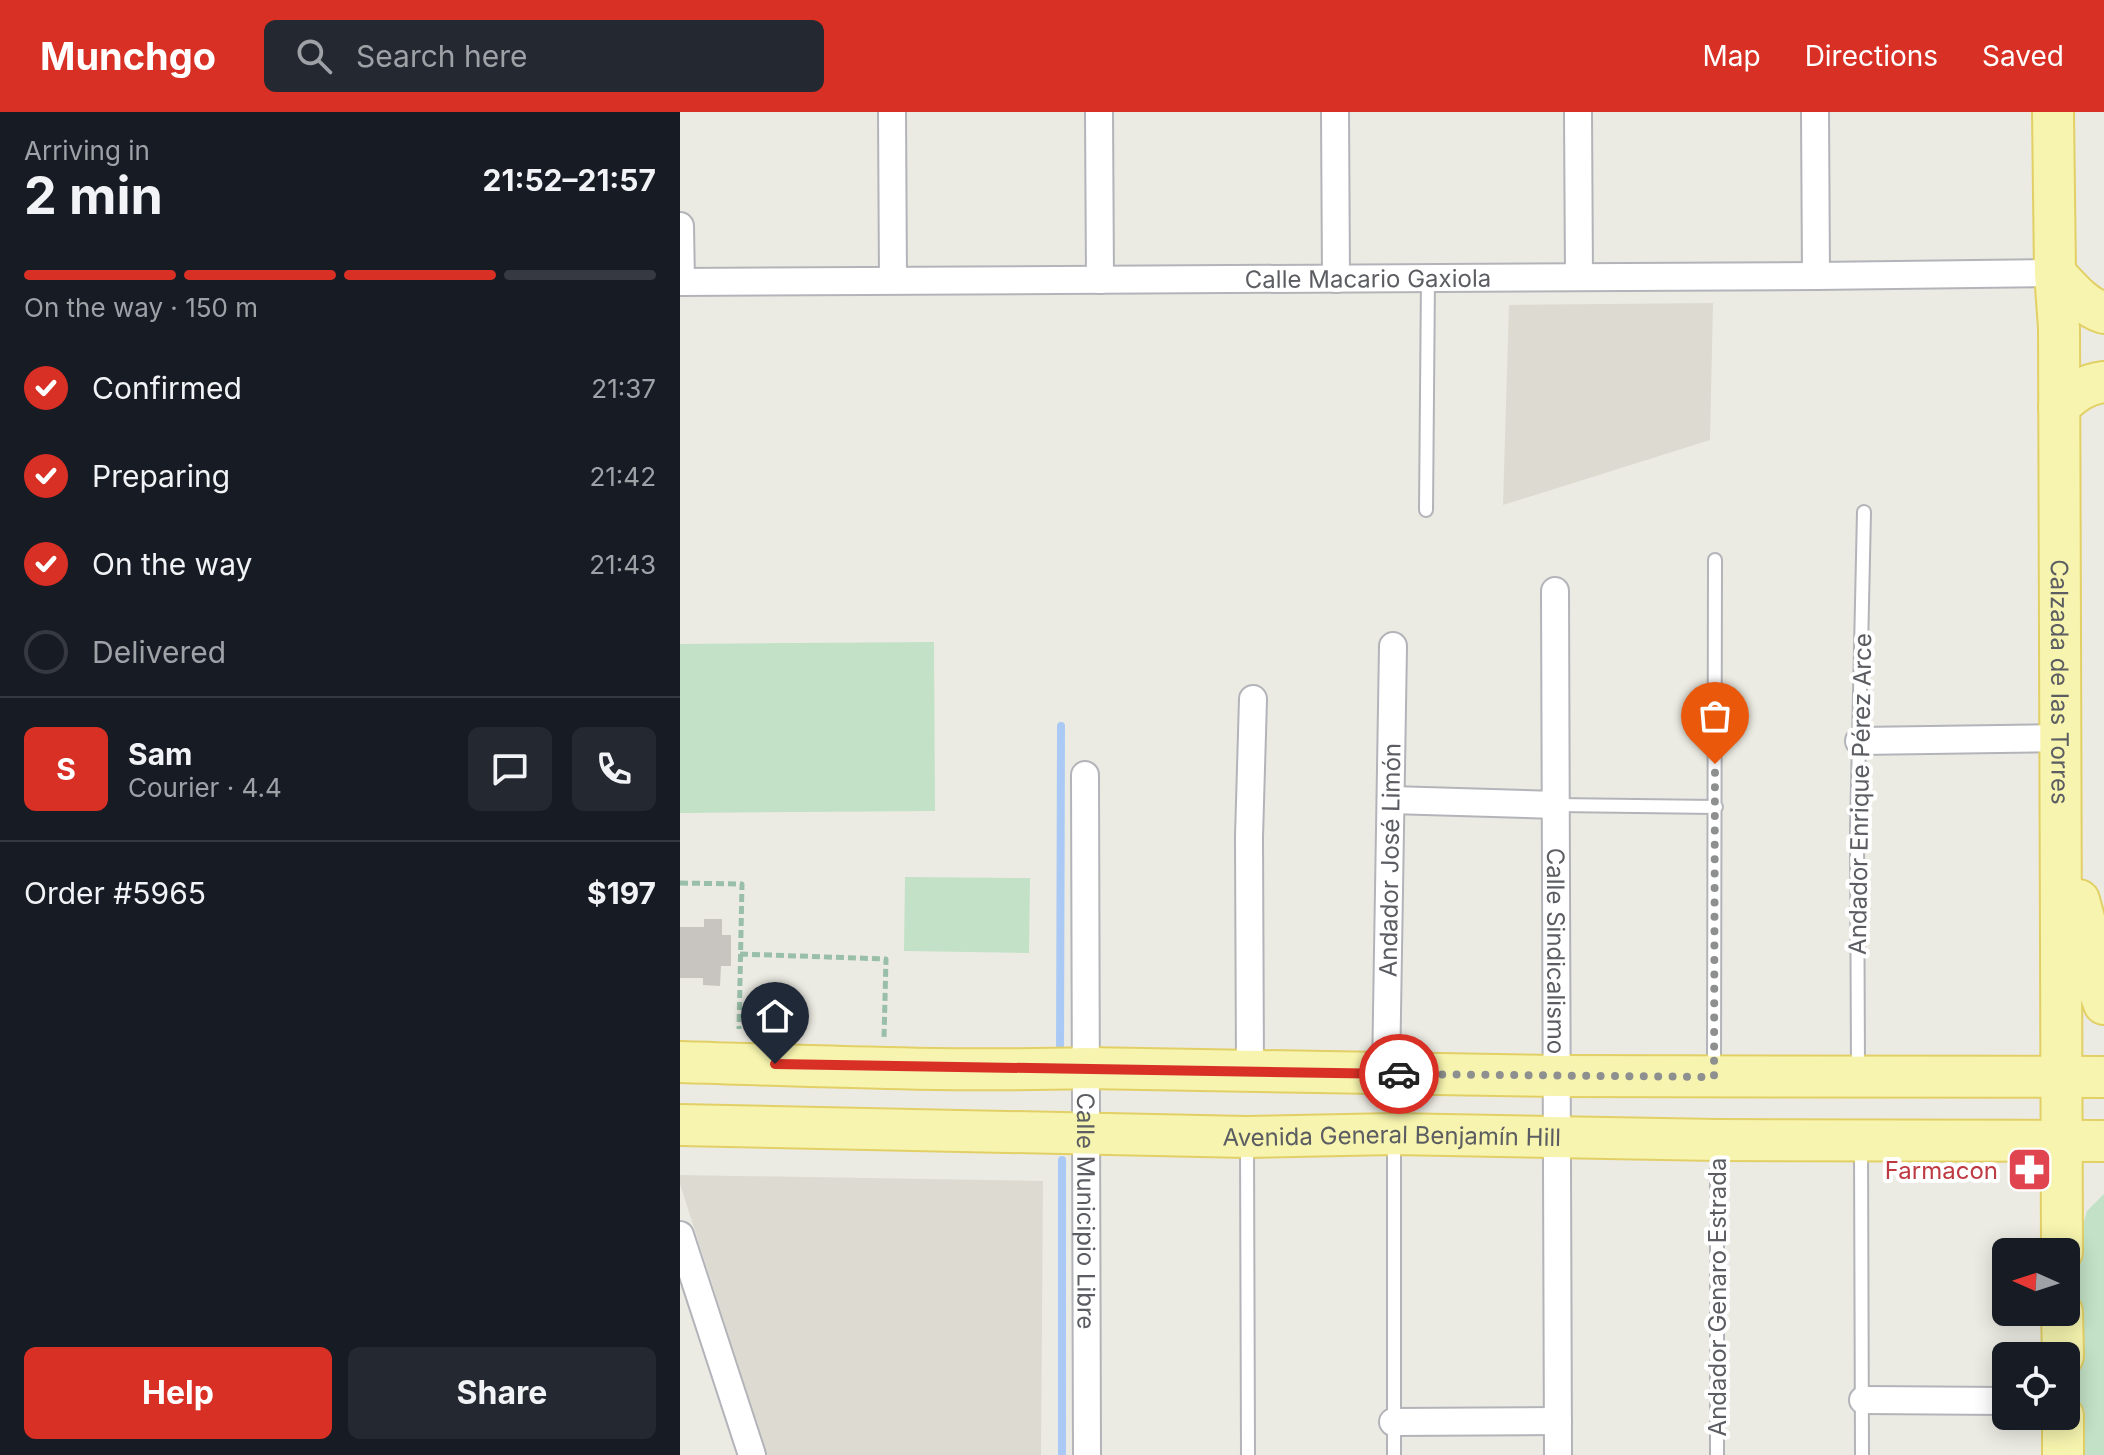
<!DOCTYPE html>
<meta charset="utf-8">
<style>
body{margin:0;font-family:Inter,sans-serif;background:#242831;color:#f1f3f6;height:100vh;display:flex;flex-direction:column;font-size:30px;white-space:nowrap}
*{box-sizing:border-box;margin:0}
p{font-size:26px;color:#9ea1a6}
.icon{flex:none;width:44px;height:44px;fill:none;stroke:currentColor;stroke-width:2;stroke-linecap:round;stroke-linejoin:round}
.map{position:relative;flex:1;overflow:hidden}
.drawer{display:flex;flex-direction:column;background:#171b24;width:680px}
.drawer>*{flex:none}
.needle{width:52px;rotate:273deg}
.controls{position:absolute;left:1312px;top:1126px;display:grid;gap:16px}
.controls a{display:grid;place-items:center;width:88px;height:88px;border-radius:12px;background:#171b24;box-shadow:0 4px 20px #0003;font-size:40px}
.pin{position:absolute;display:grid;place-items:center;width:68px;height:68px;color:#fff;margin:-82px -34px;border-radius:50% 50% 50% 0;rotate:-45deg;box-shadow:0 0 8px #0007}
.pin .icon{rotate:45deg}
.courier{position:absolute;display:grid;place-items:center;width:80px;height:80px;margin:-40px;border:6px solid #d93025;border-radius:50%;background:#fff;color:#222;box-shadow:0 2px 10px #0007}
.headline em{font-style:normal;font-weight:700}
.headline div{display:flex;flex-direction:column-reverse}
.headline{display:flex;align-items:center;justify-content:space-between;height:136px;padding:0 24px}
h1{font-size:52px;font-weight:700;line-height:60px}
.bar{display:grid;grid-template-columns:repeat(4,1fr);gap:12px 8px;align-content:center;height:96px;padding:0 24px}
.bar i{height:10px;border-radius:6px;background:#363941}
.bar .on{background:#d93025}
.bar p{grid-column:span 4}
.line{display:flex;align-items:center;gap:20px;padding:0 24px;border-top:2px solid #363941}
.line div{flex:1}
.round{display:grid;place-items:center;flex:none;width:84px;height:84px;border-radius:12px;background:#242831}
ol{padding:0 24px;list-style:none}
li{display:flex;align-items:center;gap:24px;height:88px}
li p{margin-inline-start:auto}
li .icon{padding:8px;border-radius:50%;background:#d93025;color:#fff;stroke-width:4}
li:last-child{color:#9ea1a6}
li i{width:44px;height:44px;border:4px solid #363941;border-radius:50%}
.action{display:flex;gap:16px;margin-top:auto;padding:16px 24px}
.action a{flex:1;height:92px;border-radius:12px;background:#d93025;color:#fff;font-size:32px;font-weight:700;line-height:92px;text-align:center}
.action a+a{background:#242831;color:#f1f3f6}
header{display:flex;align-items:center;gap:48px;box-sizing:border-box;height:112px;padding:0 40px;background:#d93025;color:#fff}
header strong{font-size:38px}
nav{display:flex;gap:44px;margin-inline-start:auto;font-size:28px}
.search{width:560px;height:72px;background:#242831;display:flex;align-items:center;gap:20px;box-sizing:border-box;padding:0 28px;border-radius:12px;color:#9ea1a6;font-size:30px}
main{display:flex;flex:1;min-height:0}
.map>svg:first-child{display:block}
.education{fill:#dcdad1}
.green{fill:#c2e1c6}
.lines{fill:none;stroke-linecap:round;stroke-linejoin:round}
.stream{stroke:#aacaf5;stroke-width:8}
.building{fill:#c8c5c0}
.service-casing{stroke:#b3b4b9;stroke-width:16}
.minor-casing{stroke:#b3b4b9;stroke-width:30}
.primary-casing{stroke:#e2d066;stroke-width:44}
.path{stroke:#9abfa9;stroke-width:5;stroke-dasharray:8 4;stroke-linecap:butt}
.service{stroke:#fff;stroke-width:12}
.minor{stroke:#fff;stroke-width:26}
.primary{stroke:#f6f4ae;stroke-width:40}
.done{stroke:#8e8f8f;stroke-width:8;stroke-dasharray:0 14.4}
.route{stroke:#d93025;stroke-width:10}
.labels{text-anchor:middle;dominant-baseline:central;stroke-width:8;stroke-linejoin:round;paint-order:stroke}
.street-label{font-size:24px;fill:#5b5d62;stroke:#fff}
.health-label{font-size:24px;fill:#be3a42;stroke:#fff;text-anchor:end}
</style>
<header>
<strong>Munchgo</strong>
<div class="search"><svg class="icon" aria-label="search" viewBox="0 0 24 24"><circle cx="10" cy="10" r="6"/><path d="M15 15l6 6"/></svg>Search here</div>
<nav><a>Map</a><a>Directions</a><a>Saved</a></nav>
</header>
<main>
<section class="drawer">
<div class="headline"><div><h1>2 min</h1><p>Arriving in</p></div><em>21:52–21:57</em></div>
<div class="bar"><i class="on"></i><i class="on"></i><i class="on"></i><i></i><p>On the way · 150 m</p></div>
<ol>
<li><svg class="icon" aria-label="check" viewBox="0 0 24 24"><path d="M5 12l5 5 9-10"/></svg>Confirmed<p>21:37</p></li>
<li><svg class="icon" aria-label="check" viewBox="0 0 24 24"><path d="M5 12l5 5 9-10"/></svg>Preparing<p>21:42</p></li>
<li><svg class="icon" aria-label="check" viewBox="0 0 24 24"><path d="M5 12l5 5 9-10"/></svg>On the way<p>21:43</p></li>
<li><i></i>Delivered</li>
</ol>
<div class="line" style="height:144px"><b class="round" style="background:#d93025;color:#fff">S</b><div><b>Sam</b><p>Courier · 4.4</p></div><a class="round"><svg class="icon" aria-label="chat" viewBox="0 0 24 24"><path d="M4 5h16v11H9l-5 4z"/></svg></a><a class="round"><svg class="icon" aria-label="phone" viewBox="0 0 24 24"><path d="M5 4h4l2 5-3 2q2 4 5 5l2-3 5 2v4C11 20 4 13 5 4z"/></svg></a></div>
<div class="line" style="height:104px"><div>Order #5965</div><b>$197</b></div>
<div class="action"><a>Help</a><a>Share</a></div>
</section>
<div class="map">
<svg width="1424" height="1343" viewBox="0 0 1424 1343">
<rect width="100%" height="100%" fill="#ecebe3"/>
<!-- education -->
<path class="education" d="M1033,191l-3,137 -207,65 6,-200z
M0,1063l363,6 -2,274h-274l-87,-271z"/>
<!-- green -->
<path class="green" d="M254,530l1,169 -255,2v-169z
M225,765l125,1 -1,75 -125,-2z
M1424,1082v261h-26l-5,-197 14,-47z"/>
<g class="lines">
<!-- stream -->
<path class="stream" d="M380,945l1,-331
M382,1048v295"/>
</g>
<!-- building -->
<path class="building" d="M24,807h18v16h9v31h-10l-1,20 -17,-1v-7h-23v-51h24z"/>
<g class="lines">
<defs>
<path id="service" d="M746,398l2,-232
M876,693l160,2
M1034,958l1,-510
M1178,958l-1,-239 7,-319
M567,1030l1,313
M1037,1034v309
M1181,1034l1,309
M714,1343v-317"/>
<g id="minor">
<path d="M212,0l1,168"/>
<path d="M419,0l1,168"/>
<path d="M655,0l1,167"/>
<path d="M898,0l1,165"/>
<path d="M1135,0l1,164"/>
<path d="M0,114l1,56"/>
<path id="s1" d="M0,170l1136,-6 239,-3"/>
<path id="s2" d="M875,479l3,864"/>
<path d="M1179,629l202,-3"/>
<path id="s3" d="M405,663l2,680"/>
<path d="M711,688l165,5"/>
<path d="M570,958l-1,-233 4,-138"/>
<path id="s4" d="M706,962l7,-428"/>
<path d="M0,1123l72,220"/>
<path d="M1183,1288l143,1"/>
<path d="M713,1310l165,-1"/>
</g>
<g id="primary">
<path id="s5" d="M1373,0l2,161 4,55 3,924"/>
<path d="M1375,161c15,16 28,33 49,40"/>
<path d="M1379,295c13,-13 26,-23 45,-25"/>
<path d="M1399,788l6,22 5,45 14,37"/>
<path d="M0,950c135,4 271,10 406,6l471,8 547,1"/>
<path id="s6" d="M0,1013l567,12 147,-3 323,6 387,1"/>
<path d="M1382,1200l1,44"/>
<path d="M1383,1304v39"/>
</g>
</defs>
<!-- service casing -->
<use href="#service" class="service-casing"/>
<!-- minor casing -->
<use href="#minor" class="minor-casing"/>
<!-- primary casing -->
<use href="#primary" class="primary-casing"/>
<!-- path -->
<path class="path" d="M0,771l62,1 -3,145
M60,842l146,5 -2,79"/>
<!-- service -->
<use href="#service" class="service"/>
<!-- minor -->
<use href="#minor" class="minor"/>
<!-- primary -->
<use href="#primary" class="primary"/>
</g>
<g class="lines">
<!-- done -->
<path class="done" d="M719,962l315,3 1,-313"/>
<!-- route -->
<path class="route" d="M95,952l624,10"/>
</g>
<!-- icons -->
<defs>
<symbol id="pharmacy-square" viewBox="-11 -11 22 22"><rect x="-9" y="-9" width="18" height="18" rx="4" fill="#e0444e" stroke="#fff"/><path d="M-2-6h4v4h4v4h-4v4h-4v-4h-4v-4h4Z" fill="#fff"/></symbol>
</defs>
<g fill-rule="evenodd">
<use href="#pharmacy-square" x="1324" y="1032" width="51" height="51"/>
</g>
<g class="labels">
<!-- street labels -->
<g class="street-label">
<text stroke="none"><textPath href="#s1" startOffset="688">Calle Macario Gaxiola</textPath></text>
<text stroke="none"><textPath href="#s5" startOffset="570">Calzada de las Torres</textPath></text>
<text transform="translate(1180 682) rotate(-89)">Andador Enrique Pérez Arce</text>
<text stroke="none"><textPath href="#s4" startOffset="214">Andador José Limón</textPath></text>
<text stroke="none"><textPath href="#s2" startOffset="360">Calle Sindicalismo</textPath></text>
<text stroke="none"><textPath href="#s6" startOffset="712">Avenida General Benjamín Hill</textPath></text>
<text stroke="none"><textPath href="#s3" startOffset="436">Calle Municipio Libre</textPath></text>
<text transform="translate(1037 1185) rotate(-90)">Andador Genaro Estrada</text>
</g>
<!-- health labels -->
<g class="health-label">
<text x="1318" y="1058">Farmacon</text>
</g>
</g>
</svg>
<div class="controls">
<a><svg class="needle" viewBox="-14 -14 28 28"><path d="M0-13l5 13h-10z" fill="#e53935"/><path d="M0 13l5-13h-10z" fill="#9ea1a6"/></svg></a>
<a><svg class="icon" aria-label="locate" viewBox="0 0 24 24"><circle cx="12" cy="12" r="6"/><path d="M12 2v4M12 18v4M2 12h4M18 12h4"/></svg></a>
</div>
<div class="pin" style="left:1035px;top:652px;background:#ea580c"><svg class="icon" aria-label="bag" viewBox="0 0 24 24"><path d="M5 8h14l-1 12H6zM9 8a3 3 0 0 1 6 0"/></svg></div>
<div class="pin" style="left:95px;top:952px;background:#1f2937"><svg class="icon" aria-label="home" viewBox="0 0 24 24"><path d="M3 11l9-7 9 7M6 9v11h12V9"/></svg></div>
<div class="courier" style="left:719px;top:962px"><svg class="icon" aria-label="car" viewBox="0 0 24 24"><path d="M5 17H2v-5l4-1 3-4h7l3 4 3 1v5h-3M9 17h6M6 11h13"/><circle cx="7" cy="17" r="2"/><circle cx="17" cy="17" r="2"/></svg></div>
</div>
</main>
